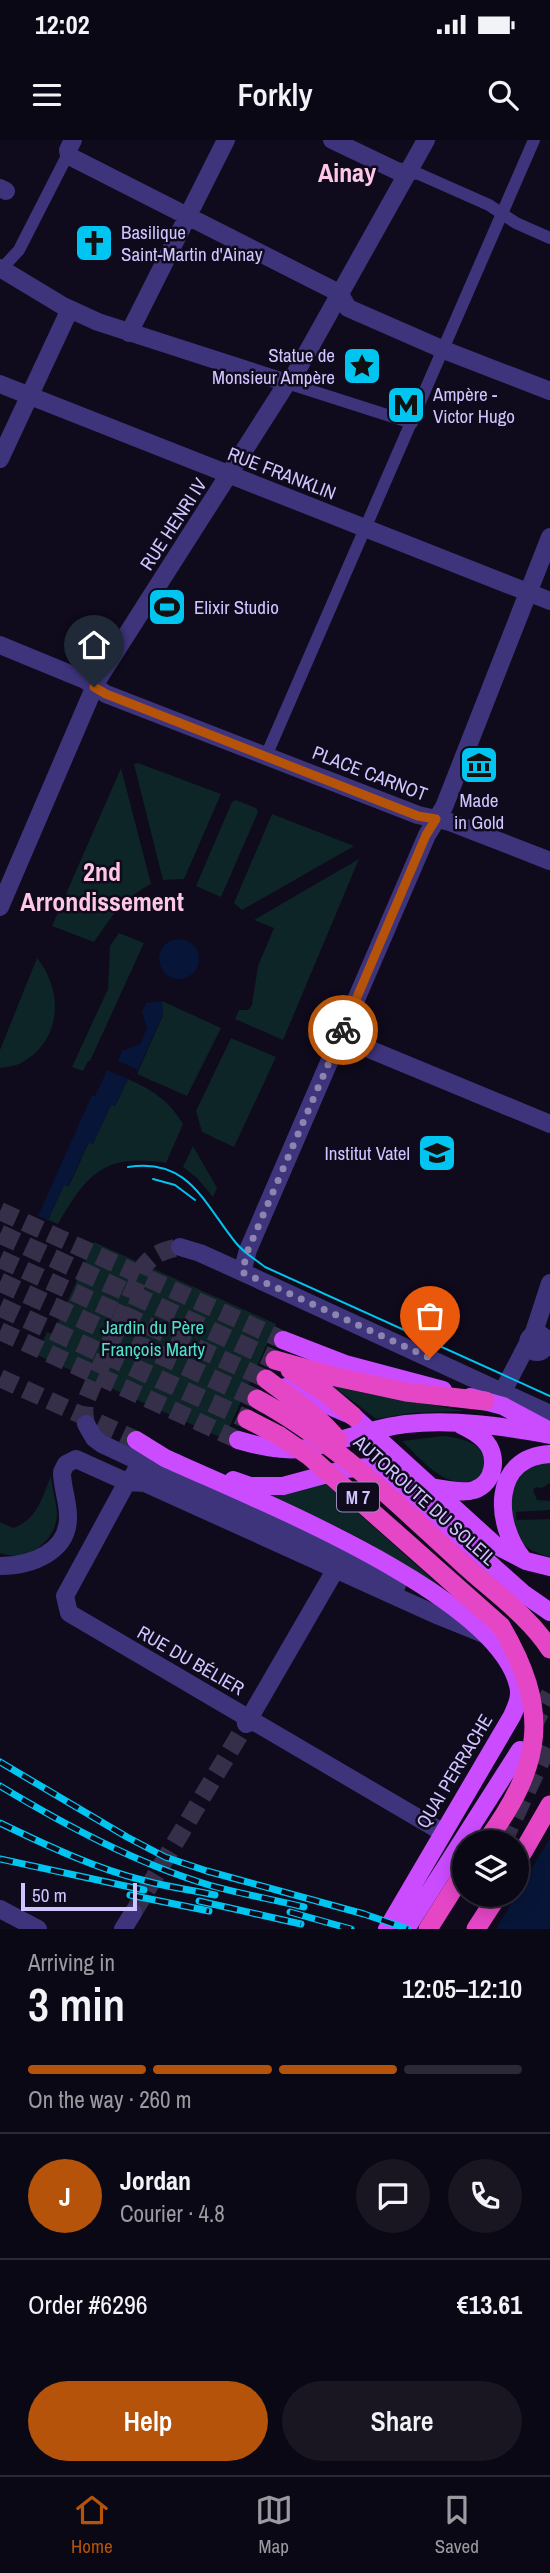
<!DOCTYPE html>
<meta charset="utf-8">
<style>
body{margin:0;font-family:"Archivo Narrow",sans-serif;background:#191622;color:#f1f3f6;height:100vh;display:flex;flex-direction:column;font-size:26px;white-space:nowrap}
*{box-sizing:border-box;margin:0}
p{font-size:23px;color:#9a9aa0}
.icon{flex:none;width:38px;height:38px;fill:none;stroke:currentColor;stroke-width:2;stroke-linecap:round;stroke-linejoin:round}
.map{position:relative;height:1789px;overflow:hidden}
.sheet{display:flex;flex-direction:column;background:#0b0815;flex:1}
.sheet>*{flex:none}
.buttons{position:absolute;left:452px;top:1690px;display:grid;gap:14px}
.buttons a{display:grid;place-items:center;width:77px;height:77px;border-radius:50%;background:#0b0815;box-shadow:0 4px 18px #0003,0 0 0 2px #2b2934;font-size:35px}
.scale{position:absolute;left:21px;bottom:18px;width:116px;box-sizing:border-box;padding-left:7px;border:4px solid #d1c5ff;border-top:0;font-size:19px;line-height:24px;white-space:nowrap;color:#d1c5ff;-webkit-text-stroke:5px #0f0a1c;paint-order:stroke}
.pin{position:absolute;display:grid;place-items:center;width:60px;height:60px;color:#fff;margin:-72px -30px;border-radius:50% 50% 50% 0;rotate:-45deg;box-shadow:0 0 7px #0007}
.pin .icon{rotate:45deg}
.courier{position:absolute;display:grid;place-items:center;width:70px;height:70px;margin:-35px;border:5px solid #b45309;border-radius:50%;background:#fff;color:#222;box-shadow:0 2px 9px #0007}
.summary em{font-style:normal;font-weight:600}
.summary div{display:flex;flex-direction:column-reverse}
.summary{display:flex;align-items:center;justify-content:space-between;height:119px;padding:0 28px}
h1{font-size:46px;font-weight:600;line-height:52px}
.bar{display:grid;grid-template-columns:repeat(4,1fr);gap:10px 7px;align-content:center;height:84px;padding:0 28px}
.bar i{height:9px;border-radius:5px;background:#2b2934}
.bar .current{background:#b45309}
.bar p{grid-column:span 4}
.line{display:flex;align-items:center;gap:18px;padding:0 28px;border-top:2px solid #2b2934}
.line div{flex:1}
.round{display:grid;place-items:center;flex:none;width:74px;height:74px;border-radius:37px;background:#191622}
.action{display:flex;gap:14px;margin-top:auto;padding:14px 28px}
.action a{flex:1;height:80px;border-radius:42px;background:#b45309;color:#fff;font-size:28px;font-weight:600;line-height:80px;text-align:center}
.action a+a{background:#191622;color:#f1f3f6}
.status{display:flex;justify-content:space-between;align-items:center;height:49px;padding:0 35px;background:#0b0815;direction:ltr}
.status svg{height:19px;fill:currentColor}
header{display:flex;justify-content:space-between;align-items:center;height:91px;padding:0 28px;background:#0b0815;font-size:32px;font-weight:600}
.tabs{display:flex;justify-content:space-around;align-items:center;height:98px;border-top:2px solid #2b2934;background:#0b0815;font-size:19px;color:#9a9aa0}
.tabs a{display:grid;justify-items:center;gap:4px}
.tabs .current{color:#b45309}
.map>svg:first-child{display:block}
.green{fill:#0d2526}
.water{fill:#071538}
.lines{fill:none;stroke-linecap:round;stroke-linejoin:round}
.minor-tunnel{stroke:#362f49;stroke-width:18;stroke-dasharray:18 9;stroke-linecap:butt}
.primary-tunnel{stroke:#362f49;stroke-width:18;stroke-dasharray:18 9;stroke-linecap:butt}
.trunk-tunnel{stroke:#362f49;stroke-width:19;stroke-dasharray:19 10;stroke-linecap:butt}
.pedestrian{stroke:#3d347c;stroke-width:12}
.minor{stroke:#3d347c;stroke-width:18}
.primary{stroke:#cb4cff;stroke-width:18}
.trunk{stroke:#e546c6;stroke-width:19}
.tram{stroke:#00c5f0;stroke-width:2}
.rail-casing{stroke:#00c5f0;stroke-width:7}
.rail{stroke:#0f0a1c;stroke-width:4.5;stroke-dasharray:13;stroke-linecap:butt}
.done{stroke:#8d84b0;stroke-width:7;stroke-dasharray:0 12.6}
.route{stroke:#b45309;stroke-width:9}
.labels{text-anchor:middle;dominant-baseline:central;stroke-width:5;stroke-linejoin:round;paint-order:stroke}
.shield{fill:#0f0a1c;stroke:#978dbb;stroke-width:2}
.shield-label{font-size:18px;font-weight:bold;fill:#d1c5ff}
.poi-label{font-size:19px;fill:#d1c5ff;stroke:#0f0a1c;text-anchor:start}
.street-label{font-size:19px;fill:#d1c5ff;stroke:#0f0a1c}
.park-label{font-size:19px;fill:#50e1c8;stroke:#0f0a1c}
.district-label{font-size:26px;font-weight:bold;fill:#ffc7e6;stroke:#0f0a1c}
</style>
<div class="status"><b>12:02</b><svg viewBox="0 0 49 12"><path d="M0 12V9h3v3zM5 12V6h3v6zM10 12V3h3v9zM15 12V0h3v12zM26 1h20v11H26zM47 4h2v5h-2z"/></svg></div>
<header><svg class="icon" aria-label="menu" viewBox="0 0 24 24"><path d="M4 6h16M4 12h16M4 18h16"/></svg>Forkly<svg class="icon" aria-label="search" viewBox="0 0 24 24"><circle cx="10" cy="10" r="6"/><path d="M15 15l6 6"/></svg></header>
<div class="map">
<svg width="550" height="1789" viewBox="0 0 550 1789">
<rect width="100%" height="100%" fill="#0f0a1c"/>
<!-- green -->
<path class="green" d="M138,623l83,31 -37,85 -21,1 -29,-116z
M121,628l30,116c-30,16 -38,31 -57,58l-42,-16z
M236,660l20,8 2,4 -37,85 -25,-11 36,-84z
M272,674l82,32 -112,64 -8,-7z
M359,719l-76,181 -48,-21 4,-9h9l4,-5 6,-39 16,-38 -20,-8z
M119,793l25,10 -54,118h-2l-5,10 -11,-4 36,-78 2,-43z
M37,818c27,33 25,83 -16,105 -6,3 -14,4 -21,5v-18z
M162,861l59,27 -34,68 -50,-22 26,-59z
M231,898l45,19 -42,90 -32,-15 -6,-21z
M128,939c24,11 41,21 55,45l-17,39c-62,-10 -79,11 -108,61l-10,-4 16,-35 5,1 20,-44 4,2 18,-40 4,2z
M193,1006l24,42 -4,9 -16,-19 -14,-11z
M94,1102l182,82 -52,115 -187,-84 10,-23 6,2z
M329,1243l35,10 101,18 -53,2 -36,6z
M444,1296c25,3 52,12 35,42 -31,16 -57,-18 -77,-37z
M550,1320v23l-8,5 -6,-1 -3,3 4,10 13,1v9l-34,2v8l34,-1v38c-27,-7 -38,-19 -39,-46 -1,-14 0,-25 10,-36 8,-9 18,-12 29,-15z
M51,1336c1,13 6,27 6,39 -2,28 -31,48 -57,38v-31l13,6c24,-8 29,-30 38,-52z
M324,1344h2l127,114 -2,1 -79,-54 -30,-16 -78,-34z"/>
<!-- water -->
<path class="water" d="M159 819a20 20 0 1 1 40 0a20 20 0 1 1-40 0Z
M162,861l1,13 -25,56 -20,-9 4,-10 18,-7 7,-16 -5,-16 4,-9z
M107,930l21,9 -13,27 -4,-1 -18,39 -5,-1 -20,44 -4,-2 -16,35 -10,-4 54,-121 3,1z
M550,1698v91h-54z"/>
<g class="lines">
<!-- minor-tunnel -->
<path class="minor-tunnel" d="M86,1284l-2,-12 1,-9 59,-137c10,-13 21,-16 36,-19
M133,1773l113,-189"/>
<!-- primary-tunnel -->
<path class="primary-tunnel" d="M0,1071l283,129
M0,1119l266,120
M0,1191l238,109
M0,1238l136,62
M532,1588l18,-34"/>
<!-- trunk-tunnel -->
<path class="trunk-tunnel" d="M0,1094l275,126
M0,1142l257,117
M0,1167l247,112
M502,1703l48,-102"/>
<!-- pedestrian -->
<path class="pedestrian" d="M408,33l11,1 70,31 27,18 34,15
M7,123l12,-13 49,-96
M287,243l125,40
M266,616l268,-616"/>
<!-- minor -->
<path class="minor" d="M73,0l-5,10 1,6 270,137
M332,0l65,31 11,2
M0,48l6,3
M0,128l63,38 35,16 189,61
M339,153l9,15 96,42 106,41
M129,193l97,-193
M0,244l550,217
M0,319l70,-150
M0,505l85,35 21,14 312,121 32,7 100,39
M0,767l97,-226 190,-298 8,-9 131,-234
M340,897l210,87
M180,1107l20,6 42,19 308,142
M242,1132l6,-22 179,-415 17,-28 106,-270
M528 1203a9 9 0 1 1 18 0a9 9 0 1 1-18 0Z
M533,1195l17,-52
M503,1251l25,-48
M86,1284l8,14 8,6 241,113 54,28
M137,1319c1,11 -2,15 -10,23l-62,114 4,17 373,219
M0,1426c31,0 69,-14 68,-50 0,-15 -6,-29 -6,-44l4,-8 10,-5 51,23 18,1 294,133 47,19
M246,1584l95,-164
M0,1769l38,20
M123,1789l10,-16"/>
<!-- primary -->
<path class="primary" d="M283,1200l62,24 98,26
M285,1247l68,29 142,129 31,16 24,6
M470,1257l33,9 41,22
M136,1300l29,18c82,38 331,135 353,227 3,11 -1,20 -6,31l-125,213
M238,1300c21,6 41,11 63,9 36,-5 69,-21 105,-25 48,-5 96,2 144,11
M233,1340l17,6h33l63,-17 22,-2 9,2 20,12 127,113 26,18
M430,1347c14,2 31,7 44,3 21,-7 25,-35 10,-50 -6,-7 -15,-11 -23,-15
M523,1419c-29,-35 -32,-102 27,-105
M406,1789l114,-179"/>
<!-- trunk -->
<path class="trunk" d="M275,1220l61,17 70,15 79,9
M290,1230l37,24 26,22
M266,1239c25,19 52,36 72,61
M257,1259c78,42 140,105 205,164 29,27 66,52 88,86
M247,1279l33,17 29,20 192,170c49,84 43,137 -16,217
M516,1724l34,-59
M428,1789l36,-57
M476,1789l22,-34"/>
<!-- tram -->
<path class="tram" d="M128,1027c61,-10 76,37 108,76 8,10 19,16 29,24l285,129
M153,1039l22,6 20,15"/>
<defs>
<path id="rail" d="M0,1622l127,75 38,20 42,14 157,43 44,15
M0,1646c65,39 135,77 209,99 31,9 63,14 95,22
M0,1683c46,22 96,46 146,58 22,6 46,9 69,14
M0,1719l144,31
M130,1755l79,16
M199,1761l102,23
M290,1772l61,17"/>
</defs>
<!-- rail casing -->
<use href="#rail" class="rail-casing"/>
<!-- rail -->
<use href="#rail" class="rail"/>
</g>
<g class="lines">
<!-- done -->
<path class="done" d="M343,890l-95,220 -6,22 188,86"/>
<!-- route -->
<path class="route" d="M94,547l12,7 312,122 18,3 -10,16 -83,195"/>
</g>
<!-- icons -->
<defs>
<symbol id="church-square" viewBox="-11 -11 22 22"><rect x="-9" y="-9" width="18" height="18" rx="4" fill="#00c5f0" stroke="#0f0a1c"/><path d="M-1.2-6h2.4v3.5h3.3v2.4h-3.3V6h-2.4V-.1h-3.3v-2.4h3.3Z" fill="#111"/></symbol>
<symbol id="sight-square" viewBox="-11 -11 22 22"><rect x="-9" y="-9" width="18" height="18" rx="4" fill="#00c5f0" stroke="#0f0a1c"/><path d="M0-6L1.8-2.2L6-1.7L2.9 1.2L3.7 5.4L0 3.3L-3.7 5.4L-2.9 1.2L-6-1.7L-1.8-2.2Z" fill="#111"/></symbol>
<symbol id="metro-square" viewBox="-11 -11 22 22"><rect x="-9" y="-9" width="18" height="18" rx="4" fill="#00c5f0" stroke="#0f0a1c"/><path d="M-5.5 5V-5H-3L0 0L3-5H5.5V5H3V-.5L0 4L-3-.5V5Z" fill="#111"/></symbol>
<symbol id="stadium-square" viewBox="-11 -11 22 22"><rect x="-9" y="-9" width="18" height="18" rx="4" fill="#00c5f0" stroke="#0f0a1c"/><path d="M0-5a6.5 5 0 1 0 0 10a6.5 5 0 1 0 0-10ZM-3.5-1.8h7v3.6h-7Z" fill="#111"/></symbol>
<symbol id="museum-square" viewBox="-11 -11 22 22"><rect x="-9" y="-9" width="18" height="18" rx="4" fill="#00c5f0" stroke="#0f0a1c"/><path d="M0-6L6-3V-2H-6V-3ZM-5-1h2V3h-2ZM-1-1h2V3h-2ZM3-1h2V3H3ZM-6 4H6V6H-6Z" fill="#111"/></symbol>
<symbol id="university-square" viewBox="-11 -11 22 22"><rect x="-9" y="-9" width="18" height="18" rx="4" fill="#00c5f0" stroke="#0f0a1c"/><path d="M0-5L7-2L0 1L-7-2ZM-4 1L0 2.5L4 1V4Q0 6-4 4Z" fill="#111"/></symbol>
</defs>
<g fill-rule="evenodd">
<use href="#church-square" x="72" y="81" width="44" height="44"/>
<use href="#sight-square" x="340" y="204" width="44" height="44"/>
<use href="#metro-square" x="384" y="243" width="44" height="44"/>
<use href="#stadium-square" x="145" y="445" width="44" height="44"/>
<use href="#museum-square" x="457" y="603" width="44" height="44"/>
<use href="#university-square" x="415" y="991" width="44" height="44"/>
</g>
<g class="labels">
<!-- shield labels -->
<rect class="shield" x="337" y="1342.5" width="42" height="29" rx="5"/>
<g class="shield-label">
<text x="358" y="1357">M 7</text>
</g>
<!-- poi labels -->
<g class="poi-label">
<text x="121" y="92">Basilique<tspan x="121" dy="22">Saint-Martin d'Ainay</tspan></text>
<text x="335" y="215" text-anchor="end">Statue de<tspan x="335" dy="22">Monsieur Ampère</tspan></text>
<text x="433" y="254">Ampère -<tspan x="433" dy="22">Victor Hugo</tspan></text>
<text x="194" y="467">Elixir Studio</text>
<text x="479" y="660" text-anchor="middle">Made<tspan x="479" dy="22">in Gold</tspan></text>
<text x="410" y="1013" text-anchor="end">Institut Vatel</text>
</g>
<!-- street labels -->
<g class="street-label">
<text transform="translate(282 333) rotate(21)">RUE FRANKLIN</text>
<text transform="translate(173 384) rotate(-57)">RUE HENRI IV</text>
<text transform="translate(370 633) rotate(21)">PLACE CARNOT</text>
<text transform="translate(425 1360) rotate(42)">AUTOROUTE DU SOLEIL</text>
<text transform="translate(191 1520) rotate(30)">RUE DU BÉLIER</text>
<text transform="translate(454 1631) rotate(-59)">QUAI PERRACHE</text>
</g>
<!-- park labels -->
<g class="park-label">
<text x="153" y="1187">Jardin du Père<tspan x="153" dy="22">François Marty</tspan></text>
</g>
<!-- district labels -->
<g class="district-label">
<text x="347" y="32">Ainay</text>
<text x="102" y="731">2nd<tspan x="102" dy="30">Arrondissement</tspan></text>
</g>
</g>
</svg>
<div class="buttons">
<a><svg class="icon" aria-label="layers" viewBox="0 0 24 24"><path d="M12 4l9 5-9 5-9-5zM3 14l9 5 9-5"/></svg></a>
</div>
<div class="scale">50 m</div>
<div class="pin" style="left:430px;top:1218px;background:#ea580c"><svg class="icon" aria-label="bag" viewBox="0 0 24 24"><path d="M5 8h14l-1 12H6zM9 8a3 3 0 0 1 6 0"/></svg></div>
<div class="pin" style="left:94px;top:547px;background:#1f2937"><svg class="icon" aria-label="home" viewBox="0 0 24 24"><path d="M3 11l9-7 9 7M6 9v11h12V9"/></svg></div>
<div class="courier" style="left:343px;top:890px"><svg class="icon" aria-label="bike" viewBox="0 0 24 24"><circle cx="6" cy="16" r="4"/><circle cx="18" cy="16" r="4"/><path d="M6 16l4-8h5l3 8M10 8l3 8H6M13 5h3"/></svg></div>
</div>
<section class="sheet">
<div class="summary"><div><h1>3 min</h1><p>Arriving in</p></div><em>12:05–12:10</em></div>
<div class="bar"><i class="current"></i><i class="current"></i><i class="current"></i><i></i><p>On the way · 260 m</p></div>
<div class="line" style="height:126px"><b class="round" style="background:#b45309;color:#fff">J</b><div><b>Jordan</b><p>Courier · 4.8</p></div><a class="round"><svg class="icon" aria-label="chat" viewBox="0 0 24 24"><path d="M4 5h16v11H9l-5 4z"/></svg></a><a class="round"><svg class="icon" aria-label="phone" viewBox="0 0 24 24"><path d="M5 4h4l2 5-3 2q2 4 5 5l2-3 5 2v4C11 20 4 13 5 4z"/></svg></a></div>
<div class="line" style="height:91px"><div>Order #6296</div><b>€13.61</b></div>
<div class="action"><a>Help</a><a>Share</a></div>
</section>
<nav class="tabs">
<a class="current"><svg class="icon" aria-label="home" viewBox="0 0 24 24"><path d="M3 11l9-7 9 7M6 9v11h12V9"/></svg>Home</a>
<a><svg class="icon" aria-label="map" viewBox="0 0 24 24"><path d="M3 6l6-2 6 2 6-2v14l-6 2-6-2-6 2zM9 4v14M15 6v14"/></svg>Map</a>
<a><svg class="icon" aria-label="saved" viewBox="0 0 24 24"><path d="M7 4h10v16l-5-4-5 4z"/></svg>Saved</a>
</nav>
